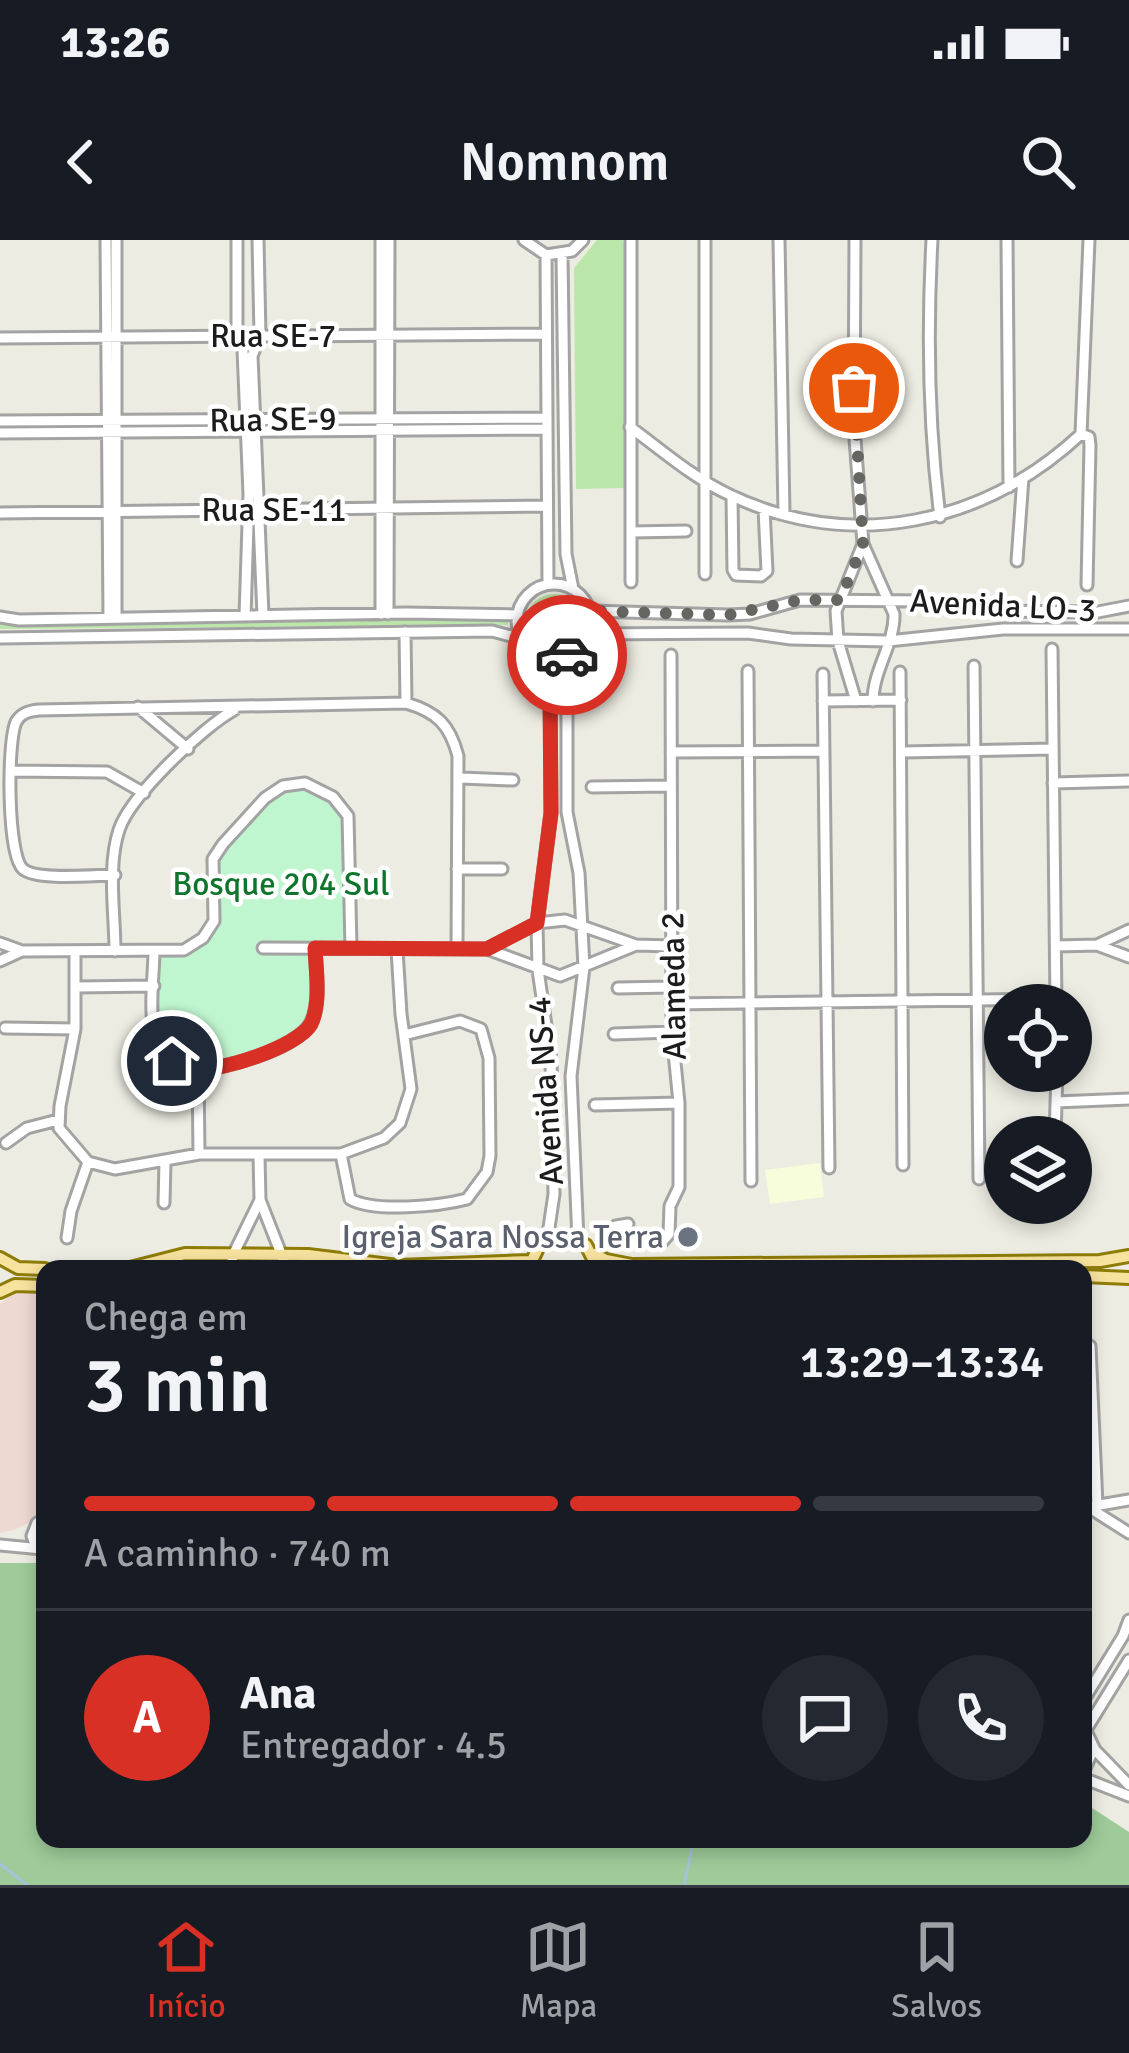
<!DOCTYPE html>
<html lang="pt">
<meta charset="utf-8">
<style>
body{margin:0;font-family:Signika,sans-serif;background:#242831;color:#f1f3f6;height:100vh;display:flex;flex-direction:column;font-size:45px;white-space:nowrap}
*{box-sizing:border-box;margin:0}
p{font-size:39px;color:#9ea1a6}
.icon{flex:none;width:66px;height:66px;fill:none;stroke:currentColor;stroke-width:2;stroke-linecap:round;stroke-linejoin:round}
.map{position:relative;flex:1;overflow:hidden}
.side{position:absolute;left:36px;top:1020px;width:1056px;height:588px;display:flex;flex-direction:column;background:#171b24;border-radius:24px;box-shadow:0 6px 18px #0003}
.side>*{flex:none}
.controls{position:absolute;left:984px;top:744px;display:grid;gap:24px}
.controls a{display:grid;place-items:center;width:108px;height:108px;border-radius:50%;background:#171b24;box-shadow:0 6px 18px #0003;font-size:60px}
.pin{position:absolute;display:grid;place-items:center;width:102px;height:102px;color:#fff;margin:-51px;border:6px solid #fff;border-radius:50%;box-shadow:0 3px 12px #0007}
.courier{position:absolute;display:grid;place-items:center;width:120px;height:120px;margin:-60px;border:9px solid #d93025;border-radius:50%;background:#fff;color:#222;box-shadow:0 3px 15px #0007}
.overview em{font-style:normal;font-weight:600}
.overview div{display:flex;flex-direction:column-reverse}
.overview{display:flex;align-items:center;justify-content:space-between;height:204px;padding:0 48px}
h1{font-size:78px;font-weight:600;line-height:90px}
.bar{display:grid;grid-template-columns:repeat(4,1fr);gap:18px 12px;align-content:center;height:144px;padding:0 48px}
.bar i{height:15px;border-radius:9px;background:#363941}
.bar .current{background:#d93025}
.bar p{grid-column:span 4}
.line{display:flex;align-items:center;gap:30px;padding:0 48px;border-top:3px solid #363941}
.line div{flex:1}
.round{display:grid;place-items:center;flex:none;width:126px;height:126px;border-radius:63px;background:#242831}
.status{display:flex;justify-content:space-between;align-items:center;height:84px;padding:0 60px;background:#171b24;direction:ltr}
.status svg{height:33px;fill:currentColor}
header{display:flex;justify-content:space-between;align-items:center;height:156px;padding:0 48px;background:#171b24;font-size:54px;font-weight:600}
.tab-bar{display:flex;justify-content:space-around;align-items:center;height:168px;border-top:3px solid #363941;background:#171b24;font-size:33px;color:#9ea1a6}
.tab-bar a{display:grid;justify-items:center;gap:6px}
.tab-bar .current{color:#d93025}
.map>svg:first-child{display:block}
.commercial{fill:#eed9d2}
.education{fill:#f7fddb}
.grass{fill:#bbe6aa}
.forest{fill:#9ecb99}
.park{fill:#c0f6cf}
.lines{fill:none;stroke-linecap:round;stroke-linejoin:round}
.stream{stroke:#a4c3d9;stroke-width:3}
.minor-casing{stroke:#a3a3a3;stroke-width:15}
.major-casing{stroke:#8e7c07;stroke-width:16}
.minor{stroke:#fff;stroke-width:9}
.major{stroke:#f7e29e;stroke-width:10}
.done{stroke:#656561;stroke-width:12;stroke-dasharray:0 21.6}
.route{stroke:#d93025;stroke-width:15}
.worship-dot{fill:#6b7280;stroke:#fff;stroke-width:4.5}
.labels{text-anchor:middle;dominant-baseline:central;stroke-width:9;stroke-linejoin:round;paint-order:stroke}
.street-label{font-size:33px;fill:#1c1c1c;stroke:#fff}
.park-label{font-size:33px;fill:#10752c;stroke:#fff}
.worship-label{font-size:33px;fill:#5b616d;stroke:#fff;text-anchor:end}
</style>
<div class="status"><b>13:26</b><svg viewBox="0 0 49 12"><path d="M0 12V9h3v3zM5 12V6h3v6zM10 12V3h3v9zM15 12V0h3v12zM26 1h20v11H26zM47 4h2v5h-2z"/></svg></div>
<header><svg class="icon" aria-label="back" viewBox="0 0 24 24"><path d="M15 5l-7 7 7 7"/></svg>Nomnom<svg class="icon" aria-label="search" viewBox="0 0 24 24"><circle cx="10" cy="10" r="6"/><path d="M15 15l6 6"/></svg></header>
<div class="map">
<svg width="1129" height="1645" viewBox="0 0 1129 1645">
<rect width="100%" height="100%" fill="#edece2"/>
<!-- commercial -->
<path class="commercial" d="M45,1052v223l-31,15 -14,3v-229l13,-11z"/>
<!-- education -->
<path class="education" d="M820,923l4,34 -54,7 -5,-34z"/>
<!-- grass -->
<path class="grass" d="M597,0h26l4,12 -2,236 -49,1 -2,-221z
M526 382a28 28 0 1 1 56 0a28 28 0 1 1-56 0Z
M508,379v6l-508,4v-5z"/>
<!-- forest -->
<path class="forest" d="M0,1323h45v276h1038v-30l6,-3 40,26v53h-1129z"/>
<!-- park -->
<path class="park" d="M283,546l39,2 26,28 3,132h-36v59l-18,31 -86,30 -39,-7 -17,-30 -1,-80 30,-1 30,-29 -1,-62z"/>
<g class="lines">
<!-- stream -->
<path class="stream" d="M0,1624l27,21
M684,1645l10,-46"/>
<defs>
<path id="minor" d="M106,0l3,377
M116,0v377
M237,0v96l6,14 6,144 -4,122
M258,0l2,96 -8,20 11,259
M381,0v374
M524,0l22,15 26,-4 11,-11
M631,0v342
M779,0l5,273
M855,0l-1,186 9,118 31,70c1,29 -21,56 -21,87
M932,0c-5,94 -4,183 8,277
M1007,0l2,247
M546,15l2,329
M562,15l4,299 7,35
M0,98l546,-4
M0,181l546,-3
M630,187c33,24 63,51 100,68 123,58 254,29 351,-61
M0,193l546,-4
M732,256l1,74 3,5 25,1 6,-5 -3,-62
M0,273l547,-7
M631,292l55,-1
M1017,321l6,-83
M705,334v-334
M517 381a37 37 0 1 1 74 0a37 37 0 1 1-74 0Z
M1087,345l3,-140 -1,-8 -8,-3 8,-194
M590,371l138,4 22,-1 50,-14 127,1 55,10 116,1 31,-6
M388,374l1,-374
M0,377l19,3 387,-7 112,2
M405,392l1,71
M589,394l159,-1 43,6 97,2 115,-12h126
M0,398l492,-7 30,8
M1052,409l4,356
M540,415l10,34 1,124 -14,110 1,47 13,90 3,134 -7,47
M567,415v157l12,61 5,94 -13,109 7,164
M974,426l5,513
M748,431l3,510
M900,432l3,493
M823,434l6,494
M823,461l78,-1
M856,461l-18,-60 -2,-30 27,-67
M138,467l50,42
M671,512l153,-1
M903,512l150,-3
M10,531l97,1 37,21
M461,538l52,2
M1053,543l76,-2
M592,547l79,-1
M457,629h45
M115,635c-20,0 -79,6 -92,-6 -16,-14 -16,-127 -7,-147 5,-9 13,-11 23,-12l367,-7c31,9 44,22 52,53l-1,193
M0,703l22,8 162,-1 19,-12 11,-17 -1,-62 10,-15 42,-46 18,-12 22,-3 28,14 15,19 3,132
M1097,705l32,-15
M1056,706l41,-1 32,12
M263,708l224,1 73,27 76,-31
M487,709l50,-26 28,-3 71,25 36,1
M75,711v78l-15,77 -1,22 29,34 27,7 84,-15h142l43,-16 16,-15 11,-34 -10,-75 -4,-64
M115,711c0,-37 -8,-85 4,-121 11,-34 84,-103 115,-120
M154,711c0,29 -9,76 9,100 7,10 20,17 31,18 28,2 105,-21 117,-47 10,-21 5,-52 4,-74
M0,721l22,-10
M77,747l77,-1
M618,748l53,-1
M671,764l385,-5
M5,788l70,1
M614,794l58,-2
M198,829l1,85
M1056,862l73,-3
M595,865l84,-2
M1055,897l2,-66
M6,903l21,-15 31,-8
M341,914l9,45c24,14 90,7 117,0l20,-27 3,-16 -1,-98 -8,-29 -21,-8 -56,14
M259,916l1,44 27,69
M164,963l1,-41
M628,984l-12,2 -1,10 47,6 7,-8 1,-28 9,-19v-84l-7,-71 -1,-377
M67,998l4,-27 17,-49
M231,1029l2,-14 27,-55
M1090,1106l7,159
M1094,1266l35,-6
M1088,1267l41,26
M45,1280l-8,3 -5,13 3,8 10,6
M0,1305l42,4
M1083,1461l40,-65 6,-16
M1087,1488l42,-68
M1095,1510l34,35
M1083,1533l11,-25 -11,-23
M1083,1538l46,18"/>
<path id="major" d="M594,1014l12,6 26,5 468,-4 29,-5
M0,1018l18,10 27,1
M64,1029l66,-1 55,-14 123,1 90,11 131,-5
M528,1029l11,-23 23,-9 24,8 12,24
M1083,1036l46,2
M0,1052l15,-7 30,1"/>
</defs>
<!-- minor casing -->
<use href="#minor" class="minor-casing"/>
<!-- major casing -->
<use href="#major" class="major-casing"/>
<!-- minor -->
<use href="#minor" class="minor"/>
<!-- major -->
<use href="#major" class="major"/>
</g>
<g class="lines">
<!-- done -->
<path class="done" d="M567,415c19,-8 25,-24 23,-44l138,4 72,-15h40l23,-56 -9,-156"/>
<!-- route -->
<path class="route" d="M172,821c6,3 11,7 18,8 25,5 108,-22 121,-45 10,-20 5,-54 4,-76l172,1 50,-26 14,-110 -1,-125 -10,-33h27"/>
</g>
<!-- markers -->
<circle class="worship-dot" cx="688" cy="997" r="12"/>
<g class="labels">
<!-- street labels -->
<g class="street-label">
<text x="273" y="96">Rua SE-7</text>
<text transform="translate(273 180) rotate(-1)">Rua SE-9</text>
<text x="274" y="270">Rua SE-11</text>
<text transform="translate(1003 366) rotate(3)">Avenida LO-3</text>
<text transform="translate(674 746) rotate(-91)">Alameda 2</text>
<text transform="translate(546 851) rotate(-94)">Avenida NS-4</text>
</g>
<!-- park labels -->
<g class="park-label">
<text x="281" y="644">Bosque 204 Sul</text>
</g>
<!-- worship labels -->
<g class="worship-label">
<text x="664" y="997">Igreja Sara Nossa Terra</text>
</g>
</g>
</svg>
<div class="controls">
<a><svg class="icon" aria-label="locate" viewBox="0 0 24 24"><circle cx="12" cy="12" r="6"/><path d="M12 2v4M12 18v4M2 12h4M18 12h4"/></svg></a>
<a><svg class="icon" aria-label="layers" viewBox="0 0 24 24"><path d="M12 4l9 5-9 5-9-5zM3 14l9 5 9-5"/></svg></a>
</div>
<div class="pin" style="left:854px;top:148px;background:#ea580c"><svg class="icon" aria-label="bag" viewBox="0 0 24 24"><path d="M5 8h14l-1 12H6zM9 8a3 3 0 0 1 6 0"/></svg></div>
<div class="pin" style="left:172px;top:821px;background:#1f2937"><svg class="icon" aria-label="home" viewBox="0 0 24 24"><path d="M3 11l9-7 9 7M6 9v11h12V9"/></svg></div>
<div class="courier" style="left:567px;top:415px"><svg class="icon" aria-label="car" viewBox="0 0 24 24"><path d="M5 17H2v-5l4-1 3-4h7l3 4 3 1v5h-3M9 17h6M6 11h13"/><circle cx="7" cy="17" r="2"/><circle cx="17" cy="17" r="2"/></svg></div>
<section class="side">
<div class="overview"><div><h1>3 min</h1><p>Chega em</p></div><em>13:29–13:34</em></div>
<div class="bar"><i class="current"></i><i class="current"></i><i class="current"></i><i></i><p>A caminho · 740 m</p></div>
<div class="line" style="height:216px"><b class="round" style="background:#d93025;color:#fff">A</b><div><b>Ana</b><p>Entregador · 4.5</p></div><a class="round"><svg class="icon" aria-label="chat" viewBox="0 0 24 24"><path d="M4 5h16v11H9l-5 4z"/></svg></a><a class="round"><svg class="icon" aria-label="phone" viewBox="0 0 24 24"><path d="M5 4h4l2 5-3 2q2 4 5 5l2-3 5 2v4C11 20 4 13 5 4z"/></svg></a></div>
</section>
</div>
<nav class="tab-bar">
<a class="current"><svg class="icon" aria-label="home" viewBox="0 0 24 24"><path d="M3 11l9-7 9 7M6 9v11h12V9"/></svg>Início</a>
<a><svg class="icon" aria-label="map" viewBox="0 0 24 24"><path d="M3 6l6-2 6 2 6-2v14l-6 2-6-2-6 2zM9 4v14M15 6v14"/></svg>Mapa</a>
<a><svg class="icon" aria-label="saved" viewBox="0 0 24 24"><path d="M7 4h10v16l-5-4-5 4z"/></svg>Salvos</a>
</nav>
